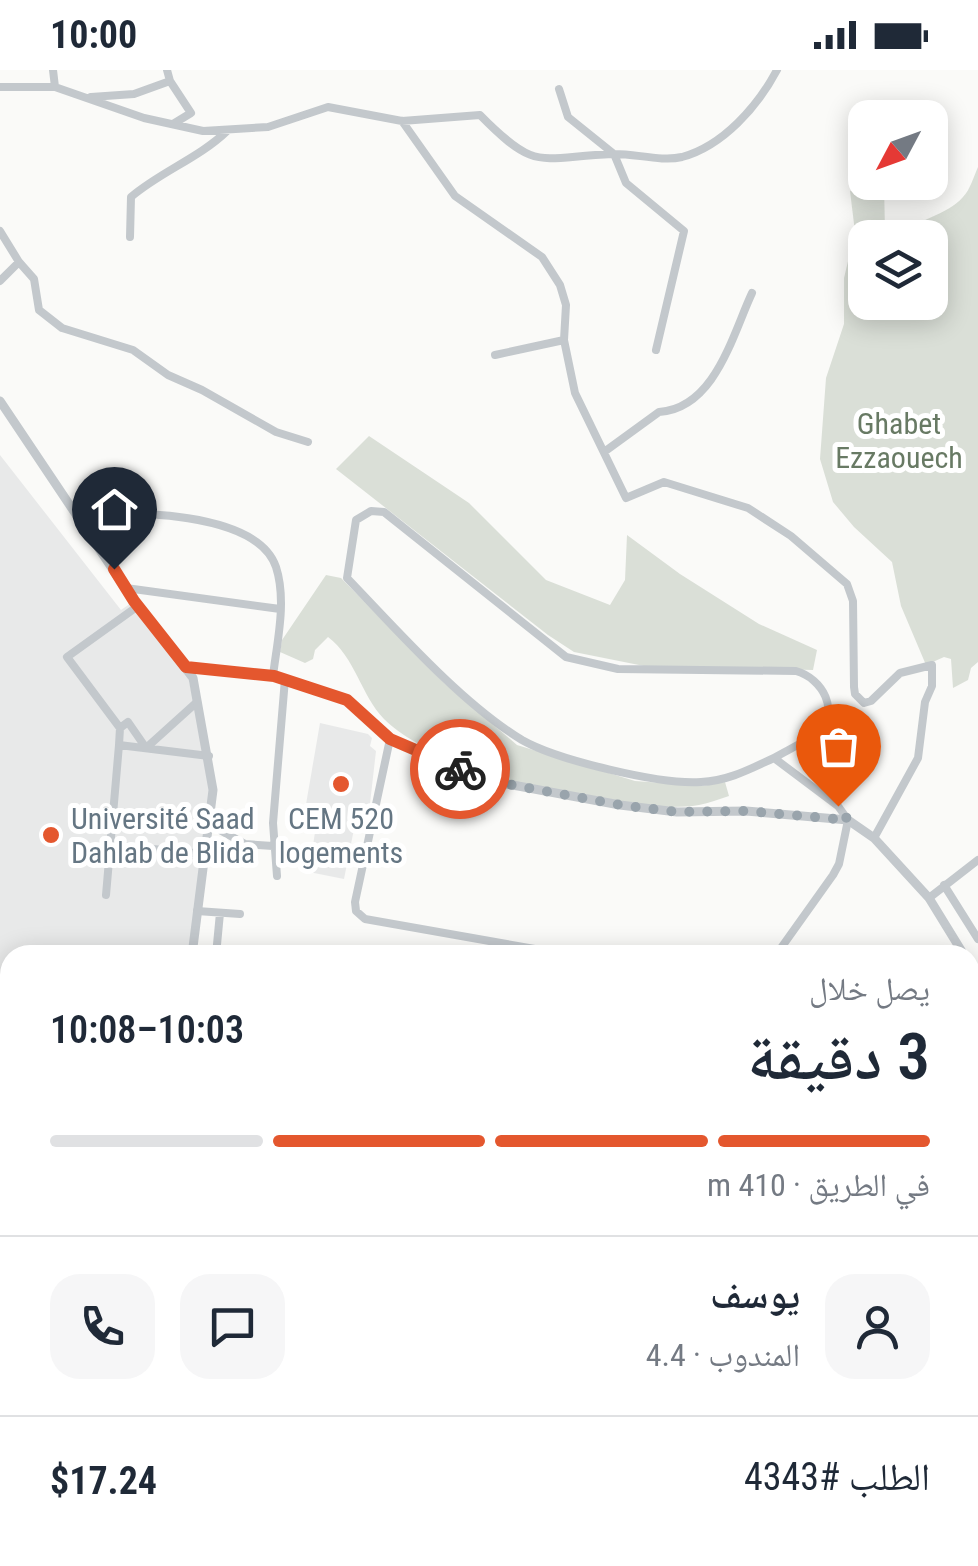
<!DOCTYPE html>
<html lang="ar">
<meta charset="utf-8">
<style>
body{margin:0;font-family:"Roboto Condensed","Noto Naskh Arabic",sans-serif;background:#f6f6f7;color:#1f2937;direction:rtl;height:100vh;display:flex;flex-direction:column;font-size:38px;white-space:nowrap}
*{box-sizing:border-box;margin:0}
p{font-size:32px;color:#747a83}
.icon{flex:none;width:55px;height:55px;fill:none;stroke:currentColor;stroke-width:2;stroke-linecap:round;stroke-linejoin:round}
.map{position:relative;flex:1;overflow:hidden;direction:ltr}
.details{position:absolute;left:0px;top:875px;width:980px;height:622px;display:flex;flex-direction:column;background:#fff;border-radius:30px 30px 0 0;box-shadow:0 5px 25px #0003;direction:rtl}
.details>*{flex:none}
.needle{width:65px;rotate:229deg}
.controls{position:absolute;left:848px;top:30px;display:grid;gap:20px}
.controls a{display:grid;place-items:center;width:100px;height:100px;border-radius:20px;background:#fff;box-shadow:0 5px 25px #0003;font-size:50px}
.pin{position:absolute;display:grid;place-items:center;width:85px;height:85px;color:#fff;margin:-102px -42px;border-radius:50% 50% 50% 0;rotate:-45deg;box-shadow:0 0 10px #0007}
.pin .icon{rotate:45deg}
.courier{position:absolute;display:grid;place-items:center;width:100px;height:100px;margin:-50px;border:8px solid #e4572e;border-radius:50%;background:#fff;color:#222;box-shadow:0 2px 12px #0007}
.head em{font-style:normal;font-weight:600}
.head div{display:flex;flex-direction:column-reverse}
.head{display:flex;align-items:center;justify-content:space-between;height:170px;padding:0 50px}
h1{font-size:65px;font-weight:600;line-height:75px}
.bar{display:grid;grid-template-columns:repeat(4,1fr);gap:15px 10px;align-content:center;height:120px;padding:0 50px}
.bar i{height:12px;border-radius:8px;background:#e0e1e3}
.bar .current{background:#e4572e}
.bar p{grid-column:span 4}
.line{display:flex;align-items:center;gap:25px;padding:0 50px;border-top:2px solid #e0e1e3}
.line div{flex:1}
.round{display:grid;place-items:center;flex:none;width:105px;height:105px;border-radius:30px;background:#f6f6f7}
.status{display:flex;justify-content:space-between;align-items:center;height:70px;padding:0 50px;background:#fff;direction:ltr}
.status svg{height:28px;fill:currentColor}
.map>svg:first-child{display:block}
.built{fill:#e8e9e9}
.green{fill:#dadfd7;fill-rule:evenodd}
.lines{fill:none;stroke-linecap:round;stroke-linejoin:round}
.stream{stroke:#bbc7cb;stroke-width:2.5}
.trunk-casing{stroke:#b4b9bd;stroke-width:16}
.minor{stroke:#c3c8cc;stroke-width:8}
.tertiary{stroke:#c3c8cc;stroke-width:9}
.trunk{stroke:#fff;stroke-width:12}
.done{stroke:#99a4ac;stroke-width:10;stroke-dasharray:0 18}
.route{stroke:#e4572e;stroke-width:12}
.poi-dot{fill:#e4572e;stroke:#fff;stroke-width:4}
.labels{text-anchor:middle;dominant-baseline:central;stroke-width:10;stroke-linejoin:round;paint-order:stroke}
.park-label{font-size:30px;fill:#687a64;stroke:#fff}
.poi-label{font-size:30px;fill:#657683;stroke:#fff;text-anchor:start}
</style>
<div class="status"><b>10:00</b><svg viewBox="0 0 49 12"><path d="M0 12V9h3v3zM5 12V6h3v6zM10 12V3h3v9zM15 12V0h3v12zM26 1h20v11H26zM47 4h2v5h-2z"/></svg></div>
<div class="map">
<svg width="978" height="1496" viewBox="0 0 978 1496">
<rect width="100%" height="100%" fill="#fafaf8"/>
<!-- built -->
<path class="built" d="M0,385l121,155 13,-9 52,66 27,123 -22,165h-181v280l-10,-4z
M320,653l48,11 4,4 -2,8 6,5 -8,70 -12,-2 -12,60 -35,-7 8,-53 -13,-3z
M978,1322v174h-74l7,-8h59v-157z"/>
<!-- green -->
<path class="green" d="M978,97v495l-7,6 -3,12 -15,8 -2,-29 -7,-2 -18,8 -25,-59 -9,-44 -38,-35 -21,-25 -13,-43 6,-81 18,-54v-46l11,-46 -5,-41 19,-8h15l1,49 13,4c19,-17 48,-20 65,-39 7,-7 11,-21 15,-30zM865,168h65v64h-65z
M369,366l100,67 77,77 64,25 15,-25 2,-45 53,39 79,50 58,26 -4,20 -169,-4 -70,-14 -26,-17 -212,-166z
M326,505l15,3 103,105 73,62 118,36 67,5 23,-4 4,14c-10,3 -20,7 -30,9 -73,12 -262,-32 -315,-86 -23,-24 -29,-62 -56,-82l-13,13 -2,9 -8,4 -25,-11 2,-12z"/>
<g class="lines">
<!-- stream -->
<path class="stream" d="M0,1496l14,-8"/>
<defs>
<path id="trunk" d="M0,1178l10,5
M0,1193l10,4
M706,1488l20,8
M736,1488l21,8"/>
</defs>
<!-- trunk casing -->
<use href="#trunk" class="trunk-casing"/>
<!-- minor -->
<path class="minor" d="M53,0l2,17
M167,0l3,11 21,32 -18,11
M0,17h55l89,31 59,13 65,-4 60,-20 74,14 78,-6c57,58 58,42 132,39 21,-1 49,8 70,3 41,-11 76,-51 95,-87
M559,19l9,28 46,37 12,29 58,48 -28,119
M91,27l43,-3 36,-13
M402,51l53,75 87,61 18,28 6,20 -2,35 11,53 51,105 38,-16 84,26 43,28 56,48 6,17 1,86 1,7 9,9 7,-2 29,-28 32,-8v21l-7,16 -7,56 -44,80
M0,161l19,31 -19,19
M130,167l1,-40c29,-25 68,-39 96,-66
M19,192l15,17 5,31 23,18 71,22 35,25 34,15 74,42 32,10
M495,285l69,-15
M604,382l55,-40c56,-4 73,-76 93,-119
M77,443c50,-1 180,-3 199,54 11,34 1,75 -3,109
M126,518l154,21
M138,536l-71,51 53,71 -1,17 90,11
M120,658l8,-6 18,26 51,-46
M390,669l-35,163 1,9 9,8 204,36
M774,688c-24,11 -46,23 -73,24 -40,3 -144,-22 -179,-42 -61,-37 -126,-111 -175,-162l9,-58 15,-9 13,1 182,145 52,12 178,2c26,7 46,41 20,62 -12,10 -29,17 -42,25l64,48 10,14 -9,44 -6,11 -57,80
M209,754l36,20 28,2
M111,775l94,9
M277,806l-4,-53 12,-144
M944,815l34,54
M106,825l13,-150
M929,828l49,-38
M197,841l43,3
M216,885l4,-42
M970,933l8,-3
M970,1072l8,8
M970,1092l8,-2
M0,1161l10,4
M970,1220l8,1
M506,1488l19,8
M581,1488l5,8
M216,1496l9,-8
M342,1496l4,-8
M533,1496l21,-8"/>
<!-- tertiary -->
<path class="tertiary" d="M0,331l134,200 59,77 20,112 -21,165
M186,597l87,9 74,24 43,39 51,23 66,22 113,21 57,7 69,-1 102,9 26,18 55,60 35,57
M970,896l8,13
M970,1300l8,-13
M243,1488l1,8
M250,1488l1,8
M809,1496l8,-8"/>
<!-- trunk -->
<use href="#trunk" class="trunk"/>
</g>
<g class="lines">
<!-- done -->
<path class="done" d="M460,699l47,15 113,21 57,7 69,-1 102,9 -10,-14"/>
<!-- route -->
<path class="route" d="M114,499l20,32 52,66 88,9 73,24 43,39 70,30"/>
</g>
<!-- markers -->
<g class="poi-dot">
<circle cx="341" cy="714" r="10"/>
<circle cx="51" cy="765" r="10"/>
</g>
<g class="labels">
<!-- park labels -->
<g class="park-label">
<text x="899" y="353">Ghabet<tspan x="899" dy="34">Ezzaouech</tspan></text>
</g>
<!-- poi labels -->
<g class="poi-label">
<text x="71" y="748">Université Saad<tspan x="71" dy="34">Dahlab de Blida</tspan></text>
<text x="341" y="748" text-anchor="middle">CEM 520<tspan x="341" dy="34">logements</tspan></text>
</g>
</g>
</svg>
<div class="controls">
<a><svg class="needle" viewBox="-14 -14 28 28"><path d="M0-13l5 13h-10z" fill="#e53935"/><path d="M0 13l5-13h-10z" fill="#747a83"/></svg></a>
<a><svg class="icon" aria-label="layers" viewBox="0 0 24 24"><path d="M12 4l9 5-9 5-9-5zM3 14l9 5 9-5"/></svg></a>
</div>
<div class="pin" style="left:838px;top:736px;background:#ea580c"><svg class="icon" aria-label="bag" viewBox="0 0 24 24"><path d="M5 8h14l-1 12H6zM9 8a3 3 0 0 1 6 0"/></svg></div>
<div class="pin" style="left:114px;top:499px;background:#1f2937"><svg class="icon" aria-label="home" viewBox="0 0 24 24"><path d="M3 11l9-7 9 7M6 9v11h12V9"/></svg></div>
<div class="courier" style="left:460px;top:699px"><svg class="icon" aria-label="bike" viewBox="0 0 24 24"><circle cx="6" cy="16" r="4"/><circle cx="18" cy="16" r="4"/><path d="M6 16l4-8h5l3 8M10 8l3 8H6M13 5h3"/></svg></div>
<section class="details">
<div class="head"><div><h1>3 دقيقة</h1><p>يصل خلال</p></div><em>10:03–10:08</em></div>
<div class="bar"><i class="current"></i><i class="current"></i><i class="current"></i><i></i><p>في الطريق · 410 m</p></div>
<div class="line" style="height:180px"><a class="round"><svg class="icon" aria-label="person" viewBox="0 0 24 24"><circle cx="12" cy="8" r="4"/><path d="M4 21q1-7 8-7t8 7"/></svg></a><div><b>يوسف</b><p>المندوب · 4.4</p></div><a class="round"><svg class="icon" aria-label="chat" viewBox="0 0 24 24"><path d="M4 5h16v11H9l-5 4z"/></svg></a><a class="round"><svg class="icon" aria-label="phone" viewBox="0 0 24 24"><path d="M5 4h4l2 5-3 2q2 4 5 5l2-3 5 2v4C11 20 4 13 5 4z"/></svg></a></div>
<div class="line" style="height:130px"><div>الطلب #4343</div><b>$17.24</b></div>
</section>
</div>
